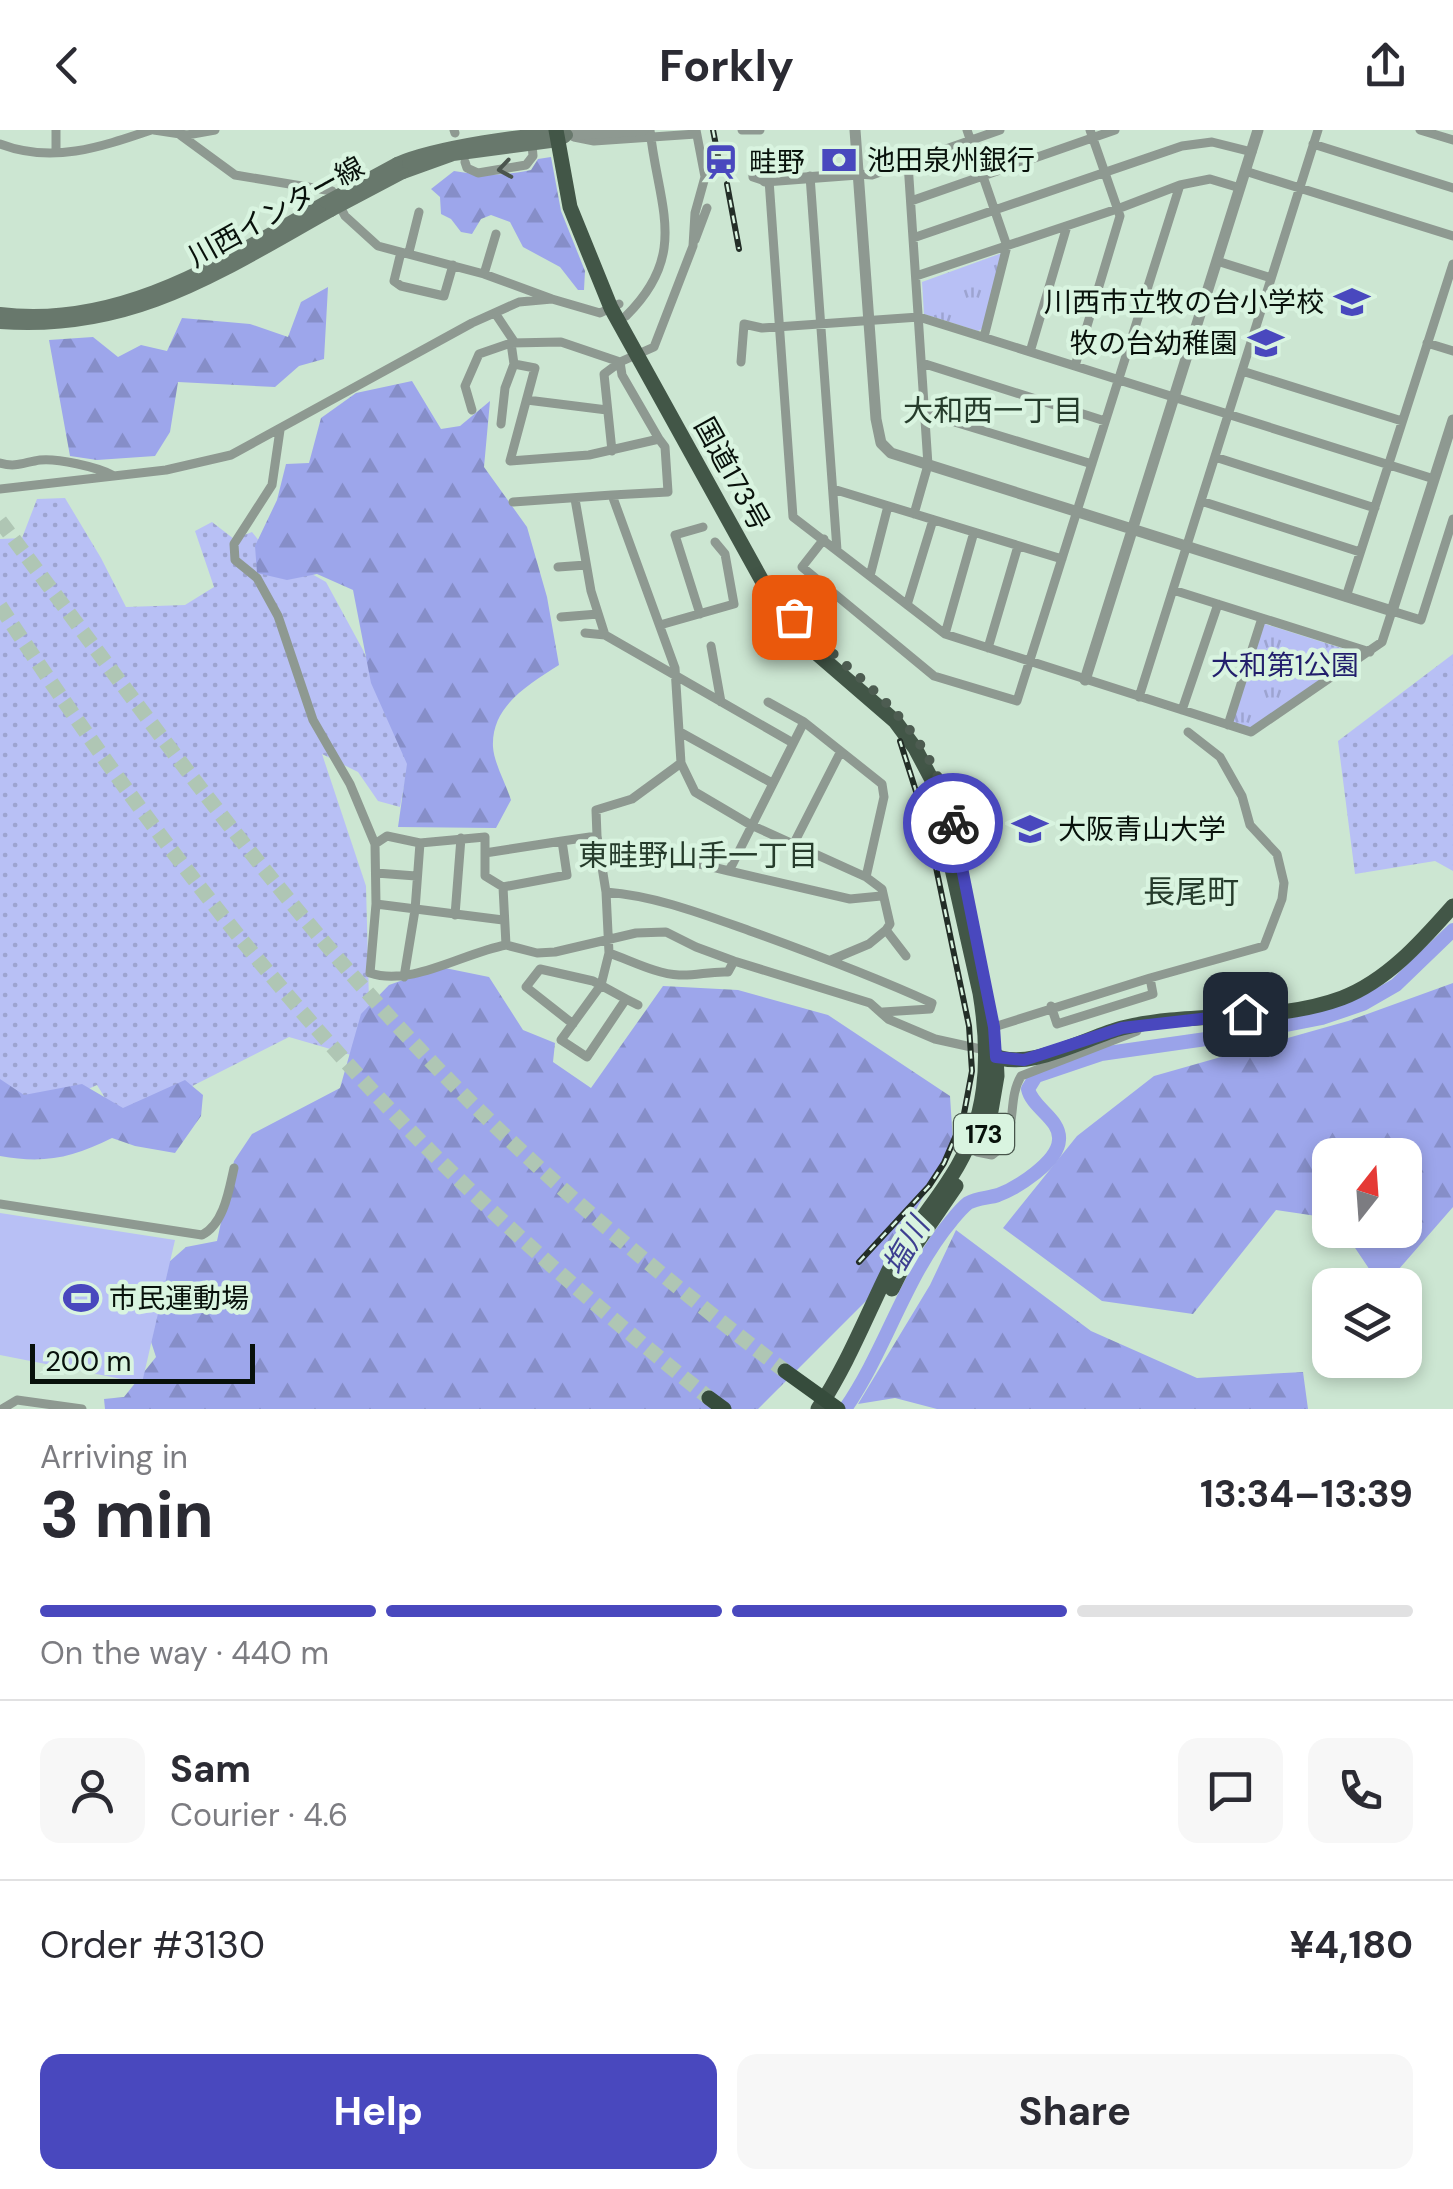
<!DOCTYPE html>
<meta charset="utf-8">
<style>
body{margin:0;font-family:"DM Sans","Noto Sans JP",sans-serif;background:#f7f7f7;color:#2b2b33;height:100vh;display:flex;flex-direction:column;font-size:38px;white-space:nowrap}
*{box-sizing:border-box;margin:0}
p{font-size:32px;color:#7c7c81}
.icon{flex:none;width:55px;height:55px;fill:none;stroke:currentColor;stroke-width:2;stroke-linecap:round;stroke-linejoin:round}
.map{position:relative;height:1279px;overflow:hidden}
.sheet{display:flex;flex-direction:column;background:#fff;flex:1}
.sheet>*{flex:none}
.needle{width:65px;rotate:17deg}
.controls{position:absolute;left:1312px;top:1008px;display:grid;gap:20px}
.controls a{display:grid;place-items:center;width:110px;height:110px;border-radius:20px;background:#fff;box-shadow:0 5px 15px #0003;font-size:50px}
.scale{position:absolute;left:30px;bottom:25px;width:225px;box-sizing:border-box;padding-left:10px;border:5px solid #08110b;border-top:0;font-size:28px;line-height:35px;white-space:nowrap;color:#08110b;-webkit-text-stroke:8px #d9f4e0;paint-order:stroke}
.pin{position:absolute;display:grid;place-items:center;width:85px;height:85px;color:#fff;margin:-42px;border-radius:20px;box-shadow:0 5px 15px #0006}
.courier{position:absolute;display:grid;place-items:center;width:100px;height:100px;margin:-50px;border:8px solid #4948be;border-radius:50%;background:#fff;color:#222;box-shadow:0 2px 12px #0007}
.headline em{font-style:normal;font-weight:700}
.headline div{display:flex;flex-direction:column-reverse}
.headline{display:flex;align-items:center;justify-content:space-between;height:170px;padding:0 40px}
h1{font-size:65px;font-weight:700;line-height:75px}
.bar{display:grid;grid-template-columns:repeat(4,1fr);gap:15px 10px;align-content:center;height:120px;padding:0 40px}
.bar i{height:12px;border-radius:8px;background:#e1e1e2}
.bar .active{background:#4948be}
.bar p{grid-column:span 4}
.line{display:flex;align-items:center;gap:25px;padding:0 40px;border-top:2px solid #e1e1e2}
.line div{flex:1}
.round{display:grid;place-items:center;flex:none;width:105px;height:105px;border-radius:20px;background:#f7f7f7}
.primary-button{display:flex;gap:20px;margin-top:auto;padding:20px 40px}
.primary-button a{flex:1;height:115px;border-radius:20px;background:#4948be;color:#fff;font-size:40px;font-weight:700;line-height:115px;text-align:center}
.primary-button a+a{background:#f7f7f7;color:#2b2b33}
header{display:flex;justify-content:space-between;align-items:center;height:130px;padding:0 40px;background:#fff;font-size:45px;font-weight:700}
.map>svg:first-child{display:block}
.grass{fill:url(#grass-dots)}
.forest{fill:url(#forest-firs)}
.park{fill:url(#park-tufts)}
.pitch{fill:#b8c0f5}
.lines{fill:none;stroke-linecap:round;stroke-linejoin:round}
.river{stroke:#9aa3e9;stroke-width:14}
.motorway-tunnel{stroke:#afc6b4;stroke-width:15;stroke-dasharray:15 8;stroke-linecap:butt}
.minor{stroke:#8e9991;stroke-width:9}
.tertiary{stroke:#8e9991;stroke-width:11}
.secondary{stroke:#68786c;stroke-width:12}
.trunk{stroke:#425647;stroke-width:15}
.motorway{stroke:#364c3c;stroke-width:15}
.rail-casing{stroke:#232e27;stroke-width:6}
.rail{stroke:#d9f4e0;stroke-width:2.5;stroke-dasharray:8;stroke-linecap:butt}
.secondary-bridge{stroke:#68786c;stroke-width:12}
.motorway-bridge{stroke:#364c3c;stroke-width:15}
.oneway{stroke:#4b554e}
.done{stroke:#4d5c51;stroke-width:10;stroke-dasharray:0 18}
.route{stroke:#4948be;stroke-width:12}
.labels{text-anchor:middle;dominant-baseline:central;stroke-width:9;stroke-linejoin:round;paint-order:stroke}
.shield{fill:#d9f4e0;stroke:#47554b;stroke-width:2.5}
.shield-label{font-size:25px;font-weight:bold;fill:#08110b}
.poi-label{font-size:28px;fill:#08110b;stroke:#d9f4e0;text-anchor:start}
.street-label{font-size:28px;fill:#08110b;stroke:#d9f4e0}
.park-label{font-size:28px;fill:#221e6c;stroke:#d9f4e0}
.neighbourhood-label{font-size:30px;fill:#263c2c;stroke:#d9f4e0}
.water-label{font-size:30px;font-style:italic;fill:#3d3f90;stroke:#d9f4e0}
.quarter-label{font-size:32px;fill:#263c2c;stroke:#d9f4e0}
</style>
<header><svg class="icon" aria-label="back" viewBox="0 0 24 24"><path d="M15 5l-7 7 7 7"/></svg>Forkly<svg class="icon" aria-label="share" viewBox="0 0 24 24"><path d="M12 15V3M7 8l5-5 5 5M5 13v7h14v-7"/></svg></header>
<div class="map">
<svg width="1453" height="1279" viewBox="0 0 1453 1279">
<defs>
<pattern id="grass-dots" width="8" height="8" patternUnits="userSpaceOnUse" patternTransform="scale(2.5)"><rect width="8" height="8" fill="#b8c0f5"/><path d="M2 2h.1M6 6h.1" fill="none" stroke="#9da4d1" stroke-width="1.8" stroke-linecap="round"/></pattern>
<pattern id="forest-firs" width="22" height="20" patternUnits="userSpaceOnUse" patternTransform="scale(2.5)"><rect width="22" height="20" fill="#9da6eb"/><path d="M5 1l3.5 6h-7zM16 11l3.5 6h-7z" fill="#868ec8"/></pattern>
<pattern id="park-tufts" width="24" height="20" patternUnits="userSpaceOnUse" patternTransform="scale(2.5)"><rect width="24" height="20" fill="#b8c0f5"/><path d="M3 7l-1-3M5 7V3M7 7l1-3M15 17l-1-3M17 17v-4M19 17l1-3" fill="none" stroke="#9da4d1"/></pattern>
</defs>
<rect width="100%" height="100%" fill="#cce6d2"/>
<!-- grass -->
<path class="grass" d="M65,368l36,60 25,49 59,-2 29,-18 -19,-56 17,-9 22,17 18,-7 12,15 62,35 37,68 46,111 -9,46 -22,-6 -20,-29 -36,-18 44,132 4,153 -19,16 -62,-18 -158,80 -18,-6 -16,-26 -52,24 -45,-9v-561l22,-1 15,-39z
M1453,524v217l-18,-10 -80,13 -17,-133z"/>
<!-- forest -->
<path class="forest" d="M551,27l10,54 24,60 -1,19h-6l-18,-23 -37,-20 -13,-25 -19,-7 -10,4 -9,15 -11,-2 -10,-13 -10,-5 -1,-17 -9,-8 23,-18c28,5 49,5 77,-1l7,-11z
M328,157l-4,72 -25,7 -24,21 -97,-5 -8,50 -15,24 -58,4 -27,-4 -21,-116 44,-3 25,20 23,-12 26,6 15,-33 68,6 38,13 13,-35z
M412,251l29,48 19,-3 30,-25 -6,66 43,60 20,70 12,68c-31,20 -68,41 -66,82 1,16 13,37 18,53l-15,28 -98,-1 9,-63 -36,-81 -18,-93 -36,-16 -30,6 -30,-7 -2,-27 22,-46 9,-36 23,-1 12,-45 35,-25z
M440,837l49,10 34,53 32,13 -2,19 38,26 72,-102 75,4 90,25 122,81 3,46 -87,159 -108,108h-653l-1,-10 20,-2 32,-40 -14,-43 10,-37 34,-30 31,-6 17,-80 18,-27 88,-46 21,-74 28,-29z
M1453,853v224l-68,78h-5l-37,-55h62v-75h-75v63l-54,-8 -83,104 -91,-13 -99,-73 74,-92 77,-60 194,-55z
M0,949l24,16 58,-11 41,24 62,-28 18,15 -2,21 -26,37 -40,-7 -23,-8c-40,20 -68,26 -112,18z
M956,1100l135,101 106,47 106,-6 5,37h-371l-42,-11 -37,6 72,-119z"/>
<!-- park -->
<path class="park" d="M1002,123l-20,76 -4,2 -54,-17 -2,-32z
M1262,493l95,30 -1,4 -106,72 -20,-6z"/>
<!-- pitch -->
<path class="pitch" d="M0,1083l175,27 -33,143 -142,-28z"/>
<g class="lines">
<!-- river -->
<path class="river" d="M845,1279c41,-59 60,-133 107,-189 4,-5 11,-13 16,-17 9,-5 21,-5 30,-8 19,-7 60,-33 61,-55 2,-21 -27,-32 -31,-51l8,-13 65,-22 133,-19 88,-17 41,-14 33,-19 57,-55"/>
<!-- motorway-tunnel -->
<path class="motorway-tunnel" d="M0,391c136,180 267,367 422,531 111,118 235,222 363,319
M0,476c108,164 225,324 358,469 107,118 227,224 351,323"/>
<!-- minor -->
<path class="minor" d="M56,0v22
M154,0l33,5 28,-5
M454,0l1,3
M742,0h18
M967,0l40,116 -23,91
M1420,0l33,10
M179,4l56,41 97,16 13,25 33,30 106,28 68,25 48,14 19,-9
M574,7l20,4 102,-7
M0,14c52,20 101,3 151,-14
M1313,14l140,44
M754,21l8,4 3,26 -12,-4 -1,-22z
M465,32l2,6 11,5 48,-8 7,-9 -1,-12
M908,33l20,302 -14,49
M1245,41l208,65
M858,44l14,1 128,-45
M810,46l27,374
M769,50l24,337 152,117 306,98 131,-90 10,-31 29,9 32,-101
M911,71l204,-71
M913,108l269,-92 30,-4 40,10
M695,110l12,-32
M401,122l-7,29 7,5 43,10 9,-31
M409,122l10,-40
M1217,131l54,17
M484,144l12,-40
M916,146l204,-68 60,-23 30,-6 30,9
M495,183l20,30
M626,186c64,-63 32,-110 24,-186
M1427,213l26,8
M1030,222l37,-126
M741,232l3,-38 18,4 157,-11 515,162
M922,233l183,58
M1075,236l45,-150 -30,-86
M1242,241l160,50
M527,270l80,10
M472,280l-7,-24 14,-32 32,-11
M925,283l167,51
M501,294l4,-36 9,-24
M280,300l-8,55 -38,59 1,16 22,18 21,38 35,104 37,64 25,60
M659,309l-37,-64 -2,-13 -59,-20 -50,1 3,21 21,4 -25,93 79,-6 70,-16 6,8 3,45 -56,3 63,173 6,95 14,29 56,33 115,52
M612,321l-8,-77 16,-12 34,-15 39,-101 2,-33 10,-36 -9,-47
M1215,327l160,51
M0,333c16,5 25,-1 40,-3 17,-2 57,7 72,15
M0,359l166,-19 65,-15 241,-132 47,-21 33,-3
M833,359l229,70
M575,369l16,92 14,44
M1201,371l159,51
M513,372l99,-7
M824,409l-22,28 132,109 83,25 163,-516
M558,437l28,-2
M870,446l18,-70
M1173,460l197,62
M1346,467l107,-333
M907,475l26,-85
M700,484l-25,-79 28,-8
M561,487l37,-3
M660,495l74,-21 -9,-50 -10,-12
M585,503l20,2 188,108
M945,504l29,-102
M711,516l10,56
M988,518l30,-102
M1139,567l179,-567
M768,572l36,20
M1182,580l36,-106
M1228,595l34,-107
M680,602l92,51
M597,706l-1,-26 36,-11 49,-36
M562,711l35,-5 9,56 3,61 -8,32 -40,55 26,17 39,-58 12,6
M420,713l-33,-7 -12,8 1,60 -6,69c41,14 93,-20 136,-28
M793,715l47,-92
M600,720l33,-2 96,23 75,-149 78,62 2,13 -18,80 16,12 8,35 -4,6 20,26
M485,723l77,-12 5,34 -64,12
M729,741l121,28 31,-3
M376,743l40,3
M606,762c51,4 99,23 147,40 61,22 120,44 179,71l-2,6 -47,3
M376,774l127,16
M455,785l6,-77
M609,823c21,7 47,21 70,22 17,1 31,-4 49,-3l6,-11
M831,830l38,-16 17,-14
M404,847l11,-67 5,-67 65,-6v39l18,11 3,58 31,8 18,-1 81,-19 30,-1 30,15 38,14 136,42 18,16 47,20 50,11
M1150,848l114,-32 18,-47 2,-16 -7,-29 -27,-29 -8,-29 -22,-39 -32,-25
M573,894l-47,-37 14,-18 53,12 33,18
M994,897l156,-49 3,16 -96,30 -6,-18
M977,1022l15,3c29,-19 13,-52 29,-79l116,-45
M0,1074l202,31c22,-11 27,-45 32,-67
M2,1279l15,-9 65,9"/>
<!-- tertiary -->
<path class="tertiary" d="M855,0l21,289 5,24 10,10 501,158 61,-191
M567,5l76,-5
M765,51l93,-7
M1085,550l173,-550"/>
<!-- secondary -->
<path class="secondary" d="M397,33c34,-15 137,-33 170,-28
M403,43l50,-18 105,-14 7,-4
M0,183c122,15 224,-54 325,-111
M0,193c133,10 220,-50 331,-112"/>
<!-- trunk -->
<path class="trunk" d="M556,0l14,77 41,101 170,307 26,30 88,76 20,27 17,32 48,213c11,66 8,127 -29,184 -19,31 -43,56 -60,89 -24,48 -43,98 -73,143
M991,924c34,20 96,-17 131,-26 72,-18 150,-4 220,-30 45,-17 80,-57 111,-92
M991,981l6,-35 -1,-21
M892,1159l18,-36 46,-67"/>
<!-- motorway -->
<path class="motorway" d="M709,1268l15,11"/>
<defs>
<path id="rail" d="M713,0l6,31
M727,54l12,65
M859,1132l70,-76 15,-23 19,-44 9,-48 -3,-45 -41,-197 -28,-88"/>
</defs>
<!-- rail casing -->
<use href="#rail" class="rail-casing"/>
<!-- rail -->
<use href="#rail" class="rail"/>
<!-- secondary-bridge -->
<path class="secondary-bridge" d="M325,72l72,-39
M331,81l72,-38"/>
<!-- motorway-bridge -->
<path class="motorway-bridge" d="M785,1241l53,38"/>
</g>
<!-- one-way arrows -->
<defs><path id="oneway-chevron" d="M-2-3.5L2.5 0L-2 3.5" fill="none" stroke-width="1.6" stroke-linecap="round" stroke-linejoin="round" transform="scale(2.5)"/></defs>
<use class="oneway" href="#oneway-chevron" transform="translate(505 39) rotate(171)"/>
<g class="lines">
<!-- done -->
<path class="done" d="M794,487c70,70 135,103 159,206"/>
<!-- route -->
<path class="route" d="M953,693l41,204 2,30 28,3 98,-32 123,-14"/>
</g>
<!-- icons -->
<defs>
<symbol id="bank-bare" viewBox="-9 -9 18 18"><path d="M-6-4H6V4H-6ZM0-2.3a2.3 2.3 0 1 0 0 4.6a2.3 2.3 0 1 0 0-4.6Z" fill="#4948be" stroke="#d9f4e0" stroke-width="2.5" paint-order="stroke"/></symbol>
<symbol id="station-bare" viewBox="-9 -9 18 18"><path d="M-3-6H3Q5-6 5-4V2Q5 4 3 4L4.5 6H3L1.5 4h-3L-3 6H-4.5L-3 4Q-5 4-5 2V-4Q-5-6-3-6ZM-3.5-4v3h7v-3ZM-3.5 1v1.5H-2V1ZM2 1v1.5H3.5V1Z" fill="#4948be" stroke="#d9f4e0" stroke-width="2.5" paint-order="stroke"/></symbol>
<symbol id="school-bare" viewBox="-9 -9 18 18"><path d="M0-5L7-2L0 1L-7-2ZM-4 1L0 2.5L4 1V4Q0 6-4 4Z" fill="#4948be" stroke="#d9f4e0" stroke-width="2.5" paint-order="stroke"/></symbol>
<symbol id="university-bare" viewBox="-9 -9 18 18"><path d="M0-5L7-2L0 1L-7-2ZM-4 1L0 2.5L4 1V4Q0 6-4 4Z" fill="#4948be" stroke="#d9f4e0" stroke-width="2.5" paint-order="stroke"/></symbol>
<symbol id="stadium-bare" viewBox="-9 -9 18 18"><path d="M0-5a6.5 5 0 1 0 0 10a6.5 5 0 1 0 0-10ZM-3.5-1.8h7v3.6h-7Z" fill="#4948be" stroke="#d9f4e0" stroke-width="2.5" paint-order="stroke"/></symbol>
</defs>
<g fill-rule="evenodd">
<use href="#bank-bare" x="814" y="5" width="50" height="50"/>
<use href="#station-bare" x="696" y="7" width="50" height="50"/>
<use href="#school-bare" x="1327" y="147" width="50" height="50"/>
<use href="#school-bare" x="1241" y="188" width="50" height="50"/>
<use href="#university-bare" x="1005" y="674" width="50" height="50"/>
<use href="#stadium-bare" x="56" y="1143" width="50" height="50"/>
</g>
<g class="labels">
<!-- shield labels -->
<rect class="shield" x="954" y="984" width="60" height="40" rx="8"/>
<g class="shield-label">
<text x="984" y="1004">173</text>
</g>
<!-- poi labels -->
<g class="poi-label">
<text x="867" y="30">池田泉州銀行</text>
<text x="749" y="32">畦野</text>
<text x="1324" y="172" text-anchor="end">川西市立牧の台小学校</text>
<text x="1238" y="213" text-anchor="end">牧の台幼稚園</text>
<text x="1058" y="699">大阪青山大学</text>
<text x="109" y="1168">市民運動場</text>
</g>
<!-- street labels -->
<g class="street-label">
<text transform="translate(276 82) rotate(-29)">川西インター線</text>
<text transform="translate(732 344) rotate(61)">国道173号</text>
</g>
<!-- park labels -->
<g class="park-label">
<text x="1285" y="535">大和第1公園</text>
</g>
<!-- neighbourhood labels -->
<g class="neighbourhood-label">
<text x="993" y="280">大和西一丁目</text>
<text x="698" y="725">東畦野山手一丁目</text>
</g>
<!-- water labels -->
<g class="water-label">
<text transform="translate(906 1116) rotate(-60)">塩川</text>
</g>
<!-- quarter labels -->
<g class="quarter-label">
<text x="1191" y="762">長尾町</text>
</g>
</g>
</svg>
<div class="controls">
<a><svg class="needle" viewBox="-14 -14 28 28"><path d="M0-13l5 13h-10z" fill="#e53935"/><path d="M0 13l5-13h-10z" fill="#7c7c81"/></svg></a>
<a><svg class="icon" aria-label="layers" viewBox="0 0 24 24"><path d="M12 4l9 5-9 5-9-5zM3 14l9 5 9-5"/></svg></a>
</div>
<div class="scale">200 m</div>
<div class="pin" style="left:794px;top:487px;background:#ea580c"><svg class="icon" aria-label="bag" viewBox="0 0 24 24"><path d="M5 8h14l-1 12H6zM9 8a3 3 0 0 1 6 0"/></svg></div>
<div class="pin" style="left:1245px;top:884px;background:#1f2937"><svg class="icon" aria-label="home" viewBox="0 0 24 24"><path d="M3 11l9-7 9 7M6 9v11h12V9"/></svg></div>
<div class="courier" style="left:953px;top:693px"><svg class="icon" aria-label="bike" viewBox="0 0 24 24"><circle cx="6" cy="16" r="4"/><circle cx="18" cy="16" r="4"/><path d="M6 16l4-8h5l3 8M10 8l3 8H6M13 5h3"/></svg></div>
</div>
<section class="sheet">
<div class="headline"><div><h1>3 min</h1><p>Arriving in</p></div><em>13:34–13:39</em></div>
<div class="bar"><i class="active"></i><i class="active"></i><i class="active"></i><i></i><p>On the way · 440 m</p></div>
<div class="line" style="height:180px"><a class="round"><svg class="icon" aria-label="person" viewBox="0 0 24 24"><circle cx="12" cy="8" r="4"/><path d="M4 21q1-7 8-7t8 7"/></svg></a><div><b>Sam</b><p>Courier · 4.6</p></div><a class="round"><svg class="icon" aria-label="chat" viewBox="0 0 24 24"><path d="M4 5h16v11H9l-5 4z"/></svg></a><a class="round"><svg class="icon" aria-label="phone" viewBox="0 0 24 24"><path d="M5 4h4l2 5-3 2q2 4 5 5l2-3 5 2v4C11 20 4 13 5 4z"/></svg></a></div>
<div class="line" style="height:130px"><div>Order #3130</div><b>¥4,180</b></div>
<div class="primary-button"><a>Help</a><a>Share</a></div>
</section>
